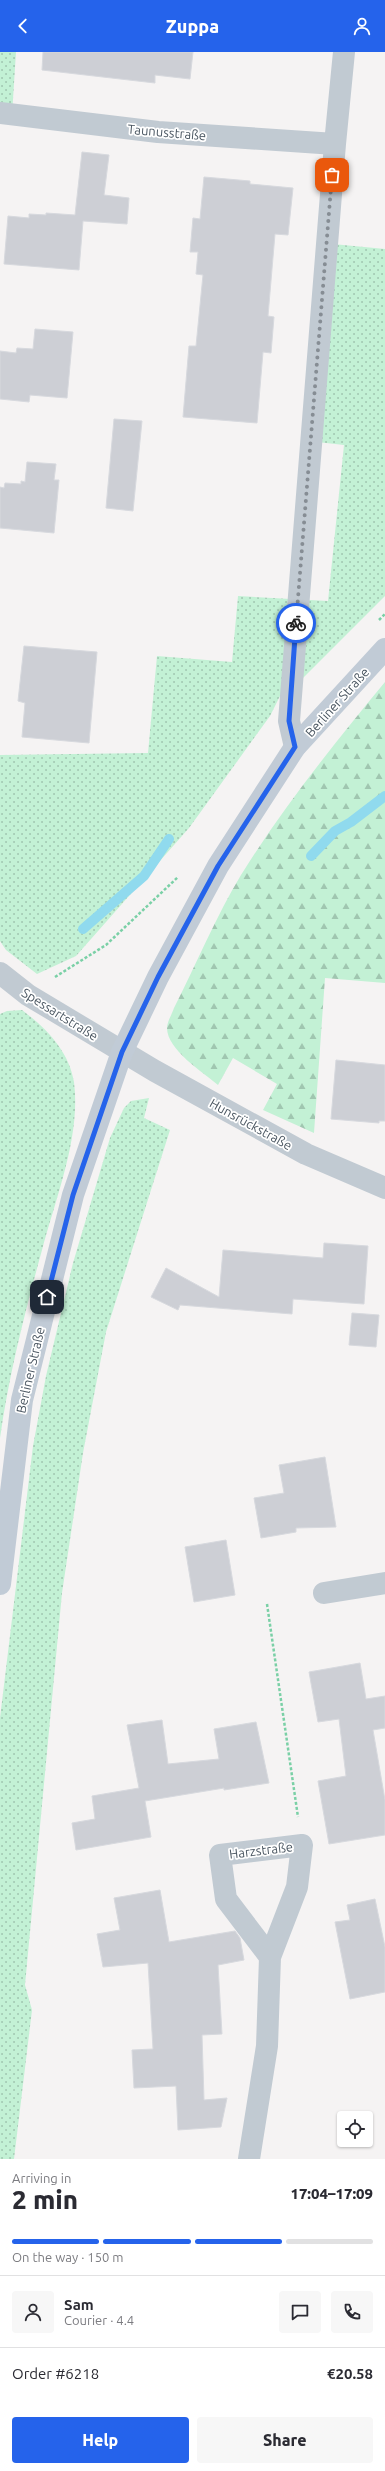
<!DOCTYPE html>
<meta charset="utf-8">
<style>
body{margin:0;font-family:Ubuntu,sans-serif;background:#f7f7f7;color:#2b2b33;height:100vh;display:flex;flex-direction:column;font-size:15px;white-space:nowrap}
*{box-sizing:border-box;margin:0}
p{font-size:13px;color:#7c7c81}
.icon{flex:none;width:22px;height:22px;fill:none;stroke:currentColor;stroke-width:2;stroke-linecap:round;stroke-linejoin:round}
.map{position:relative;height:2107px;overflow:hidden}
.details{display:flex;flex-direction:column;background:#fff;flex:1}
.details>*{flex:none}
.controls{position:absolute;left:337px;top:2059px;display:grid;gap:8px}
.controls a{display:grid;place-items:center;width:36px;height:36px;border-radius:4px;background:#fff;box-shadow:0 1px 3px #0004;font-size:20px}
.pin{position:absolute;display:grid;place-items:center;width:34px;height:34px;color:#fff;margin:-17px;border-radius:8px;box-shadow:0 2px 6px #0006}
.courier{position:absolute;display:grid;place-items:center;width:40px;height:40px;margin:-20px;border:3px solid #2563eb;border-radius:50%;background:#fff;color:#222;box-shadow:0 1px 5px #0007}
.summary em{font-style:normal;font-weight:800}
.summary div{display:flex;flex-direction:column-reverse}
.summary{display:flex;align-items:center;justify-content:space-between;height:68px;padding:0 12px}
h1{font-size:26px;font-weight:800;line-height:30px}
.bar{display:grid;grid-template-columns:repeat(4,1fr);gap:6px 4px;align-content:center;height:48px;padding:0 12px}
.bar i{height:5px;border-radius:3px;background:#e1e1e2}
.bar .selected{background:#2563eb}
.bar p{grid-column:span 4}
.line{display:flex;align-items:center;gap:10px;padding:0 12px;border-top:1px solid #e1e1e2}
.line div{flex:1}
.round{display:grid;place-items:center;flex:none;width:42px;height:42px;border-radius:4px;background:#f7f7f7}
.action{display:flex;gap:8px;margin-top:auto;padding:8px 12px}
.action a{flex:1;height:46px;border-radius:4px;background:#2563eb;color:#fff;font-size:16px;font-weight:800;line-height:46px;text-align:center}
.action a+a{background:#f7f7f7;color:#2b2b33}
header{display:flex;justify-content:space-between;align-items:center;height:52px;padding:0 12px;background:#2563eb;color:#fff;font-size:18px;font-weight:800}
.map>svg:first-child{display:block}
.grass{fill:url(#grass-dots)}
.forest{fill:url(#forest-firs)}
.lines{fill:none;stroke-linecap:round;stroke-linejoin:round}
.stream{stroke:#90daee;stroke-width:10}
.building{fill:#cdcfd5;stroke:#d7d9de}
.path{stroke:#7ad0a6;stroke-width:2.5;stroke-dasharray:3 2;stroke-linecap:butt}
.street{stroke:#c1cad2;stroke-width:22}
.secondary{stroke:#c1cbd6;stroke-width:22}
.done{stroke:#868d94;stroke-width:4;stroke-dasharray:0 7.2}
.route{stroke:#2563eb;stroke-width:5}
.labels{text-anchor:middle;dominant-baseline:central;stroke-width:3.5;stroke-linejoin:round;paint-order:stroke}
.street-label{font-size:13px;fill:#4a5661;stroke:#fff}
</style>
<header><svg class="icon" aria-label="back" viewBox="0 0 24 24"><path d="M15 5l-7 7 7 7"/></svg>Zuppa<svg class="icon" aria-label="person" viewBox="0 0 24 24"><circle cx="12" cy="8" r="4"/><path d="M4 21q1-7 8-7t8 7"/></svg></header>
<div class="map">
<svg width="385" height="2107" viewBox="0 0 385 2107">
<defs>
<pattern id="grass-dots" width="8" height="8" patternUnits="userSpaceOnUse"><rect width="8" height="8" fill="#c3f1d5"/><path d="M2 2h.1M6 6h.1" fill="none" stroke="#a0c6b0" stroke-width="1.8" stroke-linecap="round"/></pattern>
<pattern id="forest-firs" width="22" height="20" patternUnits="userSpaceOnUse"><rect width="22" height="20" fill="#c3f1d5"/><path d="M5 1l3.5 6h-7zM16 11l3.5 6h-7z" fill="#a0c6b0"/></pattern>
</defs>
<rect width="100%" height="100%" fill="#f5f3f3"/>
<!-- grass -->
<path class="grass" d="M0,0h16l-4,63 -12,-2z
M333,192l52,5v347l-83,83 -18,9 -14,28 -81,112 -113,128 -39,18 -31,-24 -6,-9v-186l148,-2 9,-97 75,6 6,-66 90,5 16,-156 -27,-3z
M22,958c24,18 47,41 52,72 7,54 -18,115 -32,168 -17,62 -33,124 -42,188v-424l7,-3z
M149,1046l-5,20 26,12 -64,202 -23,121 -21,140 -37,392 7,25 -18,149h-14v-441l33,-272 13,-70 27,-113 37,-125 14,-30 7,-7z"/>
<!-- forest -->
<path class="forest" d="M385,630v301l-60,-5 -11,155 -51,-23 14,-26 -44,-26 -15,27c-15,-13 -51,-35 -51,-57 0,-6 5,-14 7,-20 22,-43 43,-94 67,-133 43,-69 93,-131 144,-193z"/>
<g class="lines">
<!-- stream -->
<path class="stream" d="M311,804l24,-25 16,-9 34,-26
M83,877l61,-53 25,-37"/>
</g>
<!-- building -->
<path class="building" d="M43,0h150l-3,27 -35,-4v8l-113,-13z
M82,100l27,3 -5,40 25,3 -2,26 -44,-3 -4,49 -75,-6 4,-48 21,2v-4l17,1v-2l29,2z
M204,125l46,4v3l43,4 -5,47 -13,-1 -7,82 6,1 -3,36 -8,-1 -6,71 -74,-6 6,-71h7l7,-71 -7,-1 2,-22h-8l3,-34 7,1z
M35,277l38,3 -6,66 -37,-3 -1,7 -29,-3v-48l16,2 1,-5 16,1z
M114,367l28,2 -9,90 -27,-3z
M27,410l29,2 -2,16h5l-5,53 -54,-5v-41l4,1 1,-5 16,1v-3l4,1z
M24,594l73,6 -8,91 -67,-6 3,-34 -7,-2z
M336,1008l49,5v56h-6v2l-48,-4z
M324,1191l44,3 -4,58 -71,-5 -1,15 -112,-9 -2,5 -27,-13 15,-29 53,29 4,-47 100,8z
M352,1261l27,2 -3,32 -27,-2z
M325,1405l11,70 -40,1v4l-35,6 -7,-40 30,-5 -5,-28z
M226,1488l9,55 -41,7 -9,-55z
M360,1611l6,36 19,-3v32l-12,2 12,70v35l-56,9 -11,-63 28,-5 -7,-57 -21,3 -9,-50z
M162,1668l6,44 51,-5 -5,-30 42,-7 13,61 -45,7v-2l-79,13 6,36 -75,13 -4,-27 23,-4 -3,-23 47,-8 -12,-63z
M160,1838l9,52 66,-11 5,7 4,22 -26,5 4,69 -20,1 2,65 23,-2 -6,29 -43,3 -2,-44 -42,2 -2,-38 21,-1 -5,-86 -45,4 -6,-33 23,-4 -6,-32z
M375,1847l10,48v45l-35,7 -15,-77 15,-2 -3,-15z"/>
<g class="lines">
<!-- path -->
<path class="path" d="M379,568l6,-6
M55,925l51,-32 72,-68
M267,1552l31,213"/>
<!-- street -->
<path class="street" d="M0,61l158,19 177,12 -46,577 6,26
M335,92l9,-92
M0,921l28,22 127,76 151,83 79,34
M324,1541l61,-10
M249,2107l18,-113 3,-89 27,-70 5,-42 -82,10 6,44 44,58"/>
<!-- secondary -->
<path class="secondary" d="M0,1532l22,-184 51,-205 49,-143 36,-75 60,-111 77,-119 90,-98"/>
</g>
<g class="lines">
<!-- done -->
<path class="done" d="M296,571l36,-448"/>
<!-- route -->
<path class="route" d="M47,1245l26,-102 49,-143 36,-75 60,-111 77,-119 -6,-26 7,-98"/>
</g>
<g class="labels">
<!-- street labels -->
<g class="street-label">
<text transform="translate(167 80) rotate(5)">Taunusstraße</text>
<text transform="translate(337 650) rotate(-48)">Berliner Straße</text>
<text transform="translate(60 962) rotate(32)">Spessartstraße</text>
<text transform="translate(251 1072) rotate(29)">Hunsrückstraße</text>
<text transform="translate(30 1318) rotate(-77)">Berliner Straße</text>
<text transform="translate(261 1798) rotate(-7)">Harzstraße</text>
</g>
</g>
</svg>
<div class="controls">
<a><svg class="icon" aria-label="locate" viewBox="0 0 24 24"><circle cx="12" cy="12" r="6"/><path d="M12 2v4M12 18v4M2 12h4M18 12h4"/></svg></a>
</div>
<div class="pin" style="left:332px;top:123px;background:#ea580c"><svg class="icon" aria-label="bag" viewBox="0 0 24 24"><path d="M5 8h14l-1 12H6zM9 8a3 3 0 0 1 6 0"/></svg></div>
<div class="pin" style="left:47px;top:1245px;background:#1f2937"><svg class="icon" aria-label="home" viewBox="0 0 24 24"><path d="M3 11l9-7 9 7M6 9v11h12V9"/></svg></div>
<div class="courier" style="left:296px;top:571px"><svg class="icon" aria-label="bike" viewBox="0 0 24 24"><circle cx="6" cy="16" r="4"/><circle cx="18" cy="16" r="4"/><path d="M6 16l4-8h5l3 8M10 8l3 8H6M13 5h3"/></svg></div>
</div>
<section class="details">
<div class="summary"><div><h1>2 min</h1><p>Arriving in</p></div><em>17:04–17:09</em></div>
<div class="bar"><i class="selected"></i><i class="selected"></i><i class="selected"></i><i></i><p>On the way · 150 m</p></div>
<div class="line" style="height:72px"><a class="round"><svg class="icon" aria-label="person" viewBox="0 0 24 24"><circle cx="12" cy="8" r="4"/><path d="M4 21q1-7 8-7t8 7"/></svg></a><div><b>Sam</b><p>Courier · 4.4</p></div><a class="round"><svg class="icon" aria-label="chat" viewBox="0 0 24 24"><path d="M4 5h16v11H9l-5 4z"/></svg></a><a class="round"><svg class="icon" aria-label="phone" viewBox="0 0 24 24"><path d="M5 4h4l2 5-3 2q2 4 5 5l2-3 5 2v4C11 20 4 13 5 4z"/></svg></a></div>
<div class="line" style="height:52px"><div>Order #6218</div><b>€20.58</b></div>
<div class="action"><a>Help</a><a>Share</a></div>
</section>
